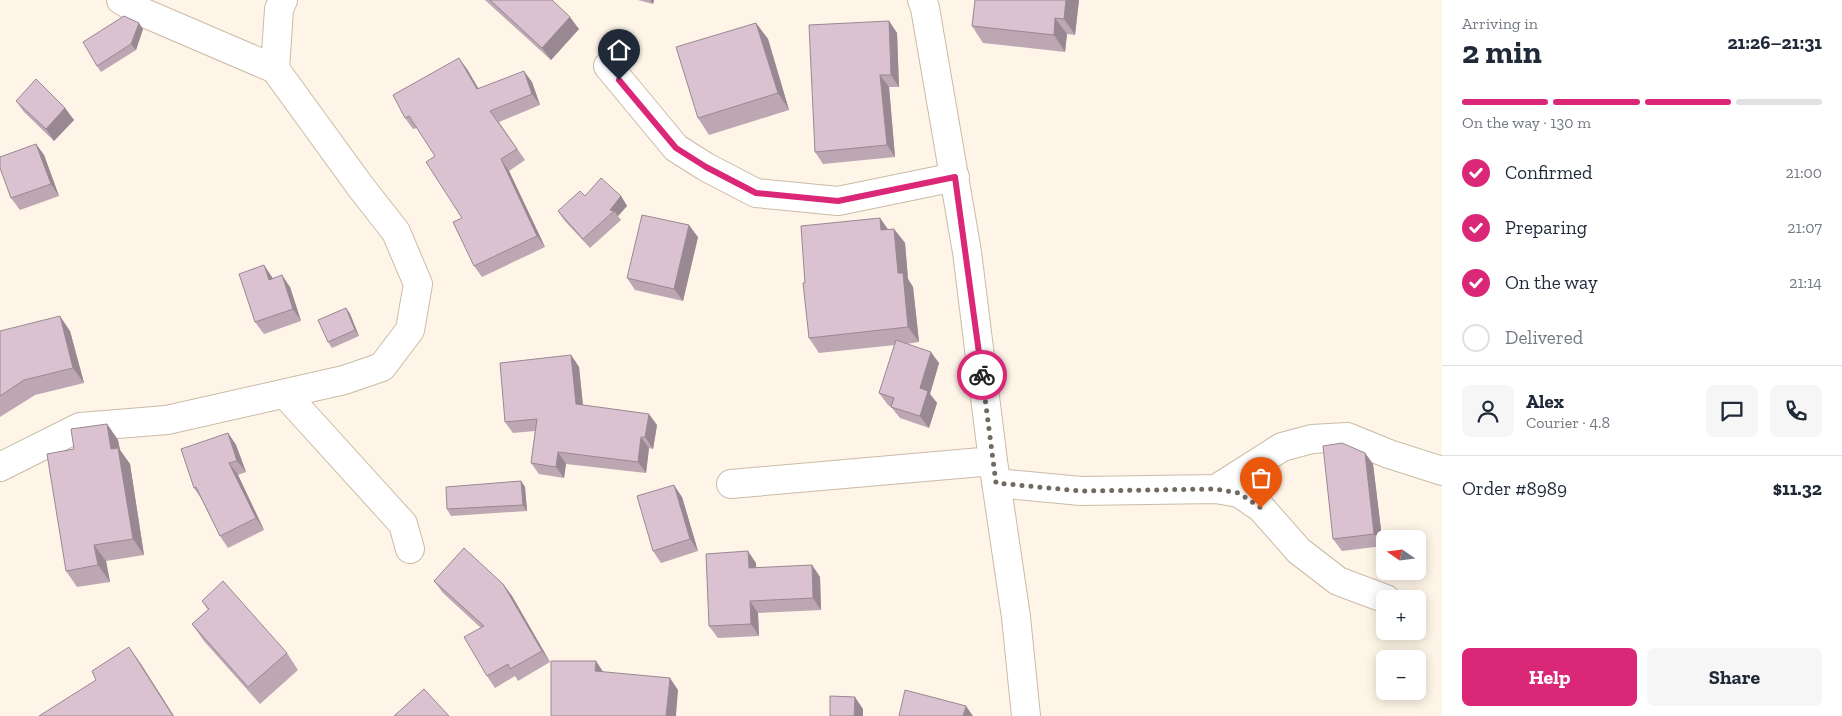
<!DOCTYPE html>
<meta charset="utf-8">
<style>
body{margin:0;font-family:"Zilla Slab",serif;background:#f6f6f7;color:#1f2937;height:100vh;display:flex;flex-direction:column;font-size:19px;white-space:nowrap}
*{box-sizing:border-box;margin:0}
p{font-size:16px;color:#747a83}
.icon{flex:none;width:28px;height:28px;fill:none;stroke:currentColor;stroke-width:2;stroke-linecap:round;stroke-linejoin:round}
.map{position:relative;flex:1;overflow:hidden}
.sheet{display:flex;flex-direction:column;background:#fff;width:400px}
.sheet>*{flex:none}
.needle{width:32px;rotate:284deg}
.fabs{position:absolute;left:1376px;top:530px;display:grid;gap:10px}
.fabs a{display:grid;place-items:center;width:50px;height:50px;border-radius:8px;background:#fff;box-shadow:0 2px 12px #0003;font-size:25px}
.pin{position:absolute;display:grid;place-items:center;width:42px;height:42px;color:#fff;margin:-51px -21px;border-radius:50% 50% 50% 0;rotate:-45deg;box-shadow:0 0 5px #0007}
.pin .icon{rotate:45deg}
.courier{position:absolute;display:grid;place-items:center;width:50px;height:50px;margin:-25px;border:4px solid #db2777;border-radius:50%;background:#fff;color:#222;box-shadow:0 1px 6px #0007}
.headline em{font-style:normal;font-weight:700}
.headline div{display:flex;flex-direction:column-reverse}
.headline{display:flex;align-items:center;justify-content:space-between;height:85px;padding:0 20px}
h1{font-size:32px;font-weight:700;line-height:38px}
.bar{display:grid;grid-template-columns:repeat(4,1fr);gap:8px 5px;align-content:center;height:60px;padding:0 20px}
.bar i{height:6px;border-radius:4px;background:#e0e1e3}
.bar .selected{background:#db2777}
.bar p{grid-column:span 4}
.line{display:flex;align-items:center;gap:12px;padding:0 20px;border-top:1px solid #e0e1e3}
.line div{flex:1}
.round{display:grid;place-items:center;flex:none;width:52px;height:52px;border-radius:8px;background:#f6f6f7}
ol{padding:0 20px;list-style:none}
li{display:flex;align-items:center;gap:15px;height:55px}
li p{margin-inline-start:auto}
li .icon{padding:5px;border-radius:50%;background:#db2777;color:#fff;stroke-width:4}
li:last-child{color:#747a83}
li i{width:28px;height:28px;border:2px solid #e0e1e3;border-radius:50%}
.primary-button{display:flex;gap:10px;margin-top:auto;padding:10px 20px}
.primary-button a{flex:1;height:58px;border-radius:8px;background:#db2777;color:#fff;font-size:20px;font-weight:700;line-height:58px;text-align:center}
.primary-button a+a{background:#f6f6f7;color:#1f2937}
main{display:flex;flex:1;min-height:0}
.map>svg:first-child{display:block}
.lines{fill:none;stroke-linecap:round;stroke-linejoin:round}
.street-casing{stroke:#cbbba6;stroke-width:30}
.street{stroke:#fff;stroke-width:28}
.wall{fill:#bca7b3}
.shaded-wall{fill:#998892}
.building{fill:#dbc2d0;stroke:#998892}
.done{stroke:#716a60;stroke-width:5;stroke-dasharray:0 9}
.route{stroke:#db2777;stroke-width:6}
</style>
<main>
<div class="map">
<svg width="1442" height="716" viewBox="0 0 1442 716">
<rect width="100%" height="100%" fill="#fef4e7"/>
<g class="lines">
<defs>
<path id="street" d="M121,0l21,12 133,57
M922,0l3,8 42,244 26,209 23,156 10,99
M608,66l68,82 30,19 50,26 82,8 117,-24
M285,394l118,130 7,25
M0,467l80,-40 87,-7 177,-40 38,-13 28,-37 8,-46 -22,-52 -36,-46 -85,-117 4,-60 4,-9
M996,483l85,8 135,-2 23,4 22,15 38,43 39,30 48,18
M731,484l262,-23
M1216,489l66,-42 30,-8 35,-2 42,17 53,17"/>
</defs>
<!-- street casing -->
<use href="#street" class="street-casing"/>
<!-- street -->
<use href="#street" class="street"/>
</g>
<!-- wall -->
<path class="wall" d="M485,0h67l27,29 -28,31z
M638,0h16l-1,4z
M975,0h104l-4,35 -8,-1 -2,18 -82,-9 -11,-17z
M889,21l8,12 2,54h-10l6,70 -72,7 -8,-12z
M756,23l12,16 21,71 -80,25 -11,-17z
M143,29l-7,21 -35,22 -4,-6z
M467,69l11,19 54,-6 8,23 -41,17 26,38 -16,11 36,76 -63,30 -8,-11 -12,-48 -27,-62 -18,-28 -4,1 -8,-11z
M16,101l49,7 9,12 -20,21 -30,-29z
M36,144l8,11 15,41 -39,14 -9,-12z
M585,196h36l6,10 -9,10 3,4 -31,28 -26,-28 -6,-9z
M880,218l8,11h6l11,14 3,36 5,8 6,55 -13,2 33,19 -9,31 7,9 -8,25 -29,-10 -9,-11 -3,-2 -9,-12 16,-48 -76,8 -10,-15 -4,-55z
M698,237l-15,64 -48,-11 -8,-12z
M272,277l1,2 17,8 11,34 -37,13 -9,-12z
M346,308l4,6 9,22 -27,12 -4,-6z
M0,331h70l14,52 -49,12 -35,22z
M571,355l8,12 4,38 74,20 -4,24 -4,-1 -3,25 -80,-9 -2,14 -25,-4 -8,-11 4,-32 -22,2 -8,-11z
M107,424l11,16 2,10 10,14 14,91 -38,6 4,21 -33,5 -11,-16 8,-122z
M228,433l8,12 10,27 -8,3 26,55 -36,18 -8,-12 -18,-36 -8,-12z
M1365,453l8,11 10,82 -41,5 -9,-12z
M521,481l4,6 2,24 -76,5 -4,-7z
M682,497l16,54 -37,12 -8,-12z
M756,563v5l56,-3 8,12 1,33 -63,3 1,23 -41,2 -9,-12z
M434,581l69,3 9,12 38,66 -32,19 -3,-5 -20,12 -8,-12 -6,-48 -38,-35z
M202,601l85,52 11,17 -38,34 -56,-63 -12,-17 16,-14z"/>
<!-- shaded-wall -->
<path class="shaded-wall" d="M650,0h4l-1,4z
M1066,0h13l-4,35 -11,-16z
M570,17l9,12 -28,31 -9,-12z
M1055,18l12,16 -2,18 -11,-17z
M889,21l8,12 2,54 -8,-12z
M139,23l4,6 -7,21 -5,-6z
M756,23l12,16 21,71 -11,-17z
M459,58l8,11 18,31 -8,-11z
M524,71l8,11 8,23 -8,-11z
M880,75l9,12 6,70 -8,-12z
M65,108l9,12 -20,21 -8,-12z
M36,144l8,11 15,41 -8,-12z
M501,159l8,12 36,76 -8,-11z
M621,196l6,10 -9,10 -4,-5 -4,-1z
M880,218l10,15 -9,-3z
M689,225l9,12 -15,64 -9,-12z
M894,229l11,14 3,36 5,8 6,55 -11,-15 -10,-54z
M264,265l8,12 5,15 -8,-12z
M282,275l8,12 11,34 -8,-12z
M346,308l4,6 9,22 -4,-6z
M60,316l10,15 14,52 -11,-15z
M931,352l8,11 -9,31 7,9 -8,25 -9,-12v-28z
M571,355l8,12 5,49 -8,-12z
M649,414l8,11 -4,24 -8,-12z
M107,424l11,16 2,10 10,14 14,91 -11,-16 -22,-90z
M228,433l8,12 10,27 -9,-11z
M641,437l8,11 -3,25 -8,-11z
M558,452l8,12 -2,14 -8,-11z
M1365,453l8,11 10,82 -9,-12z
M229,463l9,12 26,55 -8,-12z
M521,481l4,6 2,24 -4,-6z
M674,485l8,12 16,54 -8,-12z
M94,545l12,16 4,21 -12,-17z
M748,551l8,12 1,17 -8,-12z
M812,565l8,12 1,33 -8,-12z
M503,584l9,12 38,66 -8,-11z
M750,601l8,12 1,23 -8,-12z
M129,647l12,17 33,52h-1z
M596,661l8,12 -9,-2z
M670,678l8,12 -2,26h-10z
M855,697l8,12v7h-9z
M966,706l7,10h-10z"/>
<!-- building -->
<path class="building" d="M490,0h62l18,17 -28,31z
M975,0h91l-2,19 -9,-1 -1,17 -82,-9z
M124,16l15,7 -8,21 -34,22 -14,-24z
M889,21l2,54h-11l7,70 -72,7 -6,-127z
M756,23l22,70 -80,25 -22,-71z
M459,58l18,31 47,-18 8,23 -42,17 27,38 -16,10 36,77 -63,30 -21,-44 9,-4 -36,-56 9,-6 -26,-40 -4,2 -12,-23z
M36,79l29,29 -19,21 -30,-28z
M36,144l15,40 -40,14 -11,-30v-11z
M601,178l20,18 -11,14 4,1 -31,28 -25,-28 22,-20 5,5z
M642,215l47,10 -15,64 -47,-11z
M880,218l1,12 13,-1 4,44h5l5,54 -99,11 -6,-55h2l-4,-57z
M264,265l5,15 13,-5 11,34 -38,13 -16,-48z
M346,308l9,22 -27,12 -10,-22z
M60,316l13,52 -49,12 -24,16v-65z
M896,340l35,12 -11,36 8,3 -8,25 -29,-9 3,-9 -15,-5z
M571,355l5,49 73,10 -4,23h-4l-3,25 -80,-10 -2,15 -25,-4 6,-44 -32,3 -5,-59z
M107,424l4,25 7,-1 15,91 -39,6 4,20 -32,6 -19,-117 27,-5 -3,-20z
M228,433l9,28 -8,2 27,55 -36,18 -24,-49 -2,1 -13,-39z
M1342,443l23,10 9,81 -41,5 -10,-93z
M521,481l2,24 -76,4 -1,-22z
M674,485l16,54 -37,12 -16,-55z
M464,548l39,36 39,67 -32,18 -2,-5 -21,12 -23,-39 20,-11 -50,-45z
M748,551l1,17 63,-3 1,33 -63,3 1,23 -42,2 -3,-72z
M223,581l64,72 -39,34 -56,-63 17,-15 -7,-8z
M129,647l44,69h-134l57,-36 -4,-9z
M551,661h45l-1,10 75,7 -4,38h-115z
M424,689l25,27h-55z
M905,690l61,16 -3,10h-64z
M830,696l25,1 -1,19h-24z"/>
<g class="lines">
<!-- done -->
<path class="done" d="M982,375l14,108 85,8 135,-2 23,4 22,15"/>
<!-- route -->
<path class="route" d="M619,80l57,68 30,19 50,26 82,8 117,-24 27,198"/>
</g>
</svg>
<div class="fabs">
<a><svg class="needle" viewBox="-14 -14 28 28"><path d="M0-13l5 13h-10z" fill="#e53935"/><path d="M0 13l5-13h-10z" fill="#747a83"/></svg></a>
<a>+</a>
<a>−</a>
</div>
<div class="pin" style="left:1261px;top:508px;background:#ea580c"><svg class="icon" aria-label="bag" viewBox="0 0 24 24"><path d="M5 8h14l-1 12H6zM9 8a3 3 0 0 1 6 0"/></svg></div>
<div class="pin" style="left:619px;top:80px;background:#1f2937"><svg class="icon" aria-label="home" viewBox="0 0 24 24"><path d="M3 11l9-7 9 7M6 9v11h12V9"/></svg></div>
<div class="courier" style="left:982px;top:375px"><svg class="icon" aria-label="bike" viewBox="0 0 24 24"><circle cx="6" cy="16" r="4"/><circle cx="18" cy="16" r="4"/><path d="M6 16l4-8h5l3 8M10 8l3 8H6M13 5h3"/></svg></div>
</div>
<section class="sheet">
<div class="headline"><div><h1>2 min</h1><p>Arriving in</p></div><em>21:26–21:31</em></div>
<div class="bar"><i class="selected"></i><i class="selected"></i><i class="selected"></i><i></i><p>On the way · 130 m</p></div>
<ol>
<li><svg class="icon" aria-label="check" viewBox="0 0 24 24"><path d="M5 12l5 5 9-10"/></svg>Confirmed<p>21:00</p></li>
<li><svg class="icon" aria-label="check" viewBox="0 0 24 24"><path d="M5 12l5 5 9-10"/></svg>Preparing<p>21:07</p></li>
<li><svg class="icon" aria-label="check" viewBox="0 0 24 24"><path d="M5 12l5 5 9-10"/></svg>On the way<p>21:14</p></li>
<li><i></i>Delivered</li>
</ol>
<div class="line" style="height:90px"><a class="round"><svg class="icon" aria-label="person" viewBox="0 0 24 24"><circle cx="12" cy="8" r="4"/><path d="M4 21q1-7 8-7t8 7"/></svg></a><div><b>Alex</b><p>Courier · 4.8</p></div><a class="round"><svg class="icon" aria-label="chat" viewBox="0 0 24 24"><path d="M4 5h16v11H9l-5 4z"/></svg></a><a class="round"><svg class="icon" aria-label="phone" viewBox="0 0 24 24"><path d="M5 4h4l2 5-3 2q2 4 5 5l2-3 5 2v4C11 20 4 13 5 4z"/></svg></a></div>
<div class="line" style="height:65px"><div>Order #8989</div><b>$11.32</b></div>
<div class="primary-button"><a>Help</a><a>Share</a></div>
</section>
</main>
